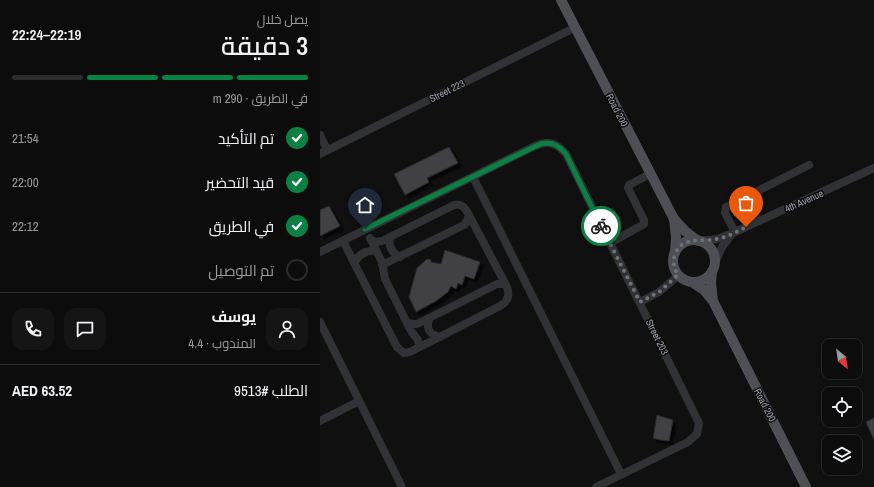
<!DOCTYPE html>
<html lang="ar">
<meta charset="utf-8">
<style>
body{margin:0;font-family:"Archivo Narrow",Cairo,sans-serif;background:#151516;color:#f1f3f6;direction:rtl;height:100vh;display:flex;flex-direction:column;font-size:15px;white-space:nowrap}
*{box-sizing:border-box;margin:0}
p{font-size:13px;color:#9a9b9d}
.icon{flex:none;width:22px;height:22px;fill:none;stroke:currentColor;stroke-width:2;stroke-linecap:round;stroke-linejoin:round}
.map{position:relative;flex:1;overflow:hidden;direction:ltr}
.drawer{display:flex;flex-direction:column;background:#0c0c0d;width:320px}
.drawer>*{flex:none}
.needle{width:26px;rotate:151deg}
.buttons{position:absolute;left:502px;top:339px;display:grid;gap:8px}
.buttons a{display:grid;place-items:center;width:40px;height:40px;border-radius:8px;background:#0c0c0d;box-shadow:0 1px 3px #0004,0 0 0 1px #2c2c2e;font-size:20px}
.pin{position:absolute;display:grid;place-items:center;width:34px;height:34px;color:#fff;margin:-41px -17px;border-radius:50% 50% 50% 0;rotate:-45deg;box-shadow:0 0 4px #0007}
.pin .icon{rotate:45deg}
.courier{position:absolute;display:grid;place-items:center;width:40px;height:40px;margin:-20px;border:3px solid #0b8043;border-radius:50%;background:#fff;color:#222;box-shadow:0 1px 5px #0007}
.summary em{font-style:normal;font-weight:600}
.summary div{display:flex;flex-direction:column-reverse}
.summary{display:flex;align-items:center;justify-content:space-between;height:68px;padding:0 12px}
h1{font-size:26px;font-weight:600;line-height:30px}
.bar{display:grid;grid-template-columns:repeat(4,1fr);gap:6px 4px;align-content:center;height:48px;padding:0 12px}
.bar i{height:5px;border-radius:3px;background:#2c2c2e}
.bar .selected{background:#0b8043}
.bar p{grid-column:span 4}
.line{display:flex;align-items:center;gap:10px;padding:0 12px;border-top:1px solid #2c2c2e}
.line div{flex:1}
.round{display:grid;place-items:center;flex:none;width:42px;height:42px;border-radius:12px;background:#151516}
ol{padding:0 12px;list-style:none}
li{display:flex;align-items:center;gap:12px;height:44px}
li p{margin-inline-start:auto}
li .icon{padding:4px;border-radius:50%;background:#0b8043;color:#fff;stroke-width:4}
li:last-child{color:#9a9b9d}
li i{width:22px;height:22px;border:2px solid #2c2c2e;border-radius:50%}
main{display:flex;flex:1;min-height:0}
.map>svg:first-child{display:block}
.building{fill:#3f4044;stroke:#2b2a2d;filter:url(#shadow)}
.lines{fill:none;stroke-linecap:round;stroke-linejoin:round}
.minor{stroke:#313236;stroke-width:8}
.major{stroke:#4e4e55;stroke-width:10}
.done{stroke:#6f7179;stroke-width:4;stroke-dasharray:0 7.2}
.route{stroke:#0b8043;stroke-width:5}
.labels{text-anchor:middle;dominant-baseline:central;stroke-width:3;stroke-linejoin:round;paint-order:stroke}
.street-label{font-size:10px;fill:#a2a5b1;stroke:#0b0b0c}
</style>
<main>
<div class="map">
<svg width="554" height="487" viewBox="0 0 554 487">
<defs>
<filter id="shadow"><feDropShadow dx="3.5" dy="3.5" stdDeviation="0" flood-color="#0009"/></filter>
</defs>
<rect width="100%" height="100%" fill="#101011"/>
<!-- building -->
<path class="building" d="M129,147l9,16 -31,15 2,4 -24,13 -11,-21z
M9,206l11,20 -20,10v-26z
M125,250l35,12 -6,17 -9,-3 -3,9 -4,-2 -2,6 -5,-3 -3,6 -12,9 -20,11 -7,-15 8,-29 10,-9 4,1v2l10,2z
M337,415l16,5 -4,21 -9,-1 -7,-2z
M554,418v22l-8,-18z"/>
<g class="lines">
<!-- minor -->
<path class="minor" d="M0,135l7,15
M0,154l254,-126
M153,177l148,297
M415,232l-10,-19 1,-6 83,-42
M70,237c-2,9 2,16 10,20
M50,238l12,24 3,17 26,52 7,9 2,7
M23,241l54,106 7,6 6,-1 90,-46c8,-4 10,-11 7,-19l-38,-72c-4,-7 -7,-12 -15,-10l-72,36 -6,1 -5,-2
M380,241l17,-2 16,-6 141,-65
M290,243l34,-19v-4l-16,-32 1,-3 21,-11
M0,252l215,-106c13,-6 22,-3 31,8l133,269 -2,11 -9,8 -92,45
M34,263c5,-9 12,-13 22,-12
M395,263l7,-16 9,-12
M62,265l82,-40 3,-4 2,-6
M320,302l19,-10 20,-17
M110,318c-5,9 -1,17 10,19
M0,322l82,165
M87,322l5,2h5l80,-40h8
M0,421l39,-20"/>
<!-- major -->
<path class="major" d="M241,0l113,219 11,12 13,10
M354,219l2,18 -1,16
M353 261a21 21 0 1 1 42 0a21 21 0 1 1-42 0Z
M392,271l-1,12 2,18
M372,282l12,8 9,11 93,186"/>
</g>
<g class="lines">
<!-- done -->
<path class="done" d="M281,226l39,76 19,-10 19,-17c-4,-7 -6,-13 -3,-21 7,-18 27,-12 42,-15 10,-2 19,-7 29,-12"/>
<!-- route -->
<path class="route" d="M45,229l171,-83c12,-6 21,-3 30,8l35,72"/>
</g>
<g class="labels">
<!-- street labels -->
<g class="street-label">
<text transform="translate(127 91) rotate(-26)">Street 223</text>
<text transform="translate(297 110) rotate(63)">Road 200</text>
<text transform="translate(484 201) rotate(-24)">4th Avenue</text>
<text transform="translate(337 337) rotate(64)">Street 203</text>
<text transform="translate(445 405) rotate(63)">Road 200</text>
</g>
</g>
</svg>
<div class="buttons">
<a><svg class="needle" viewBox="-14 -14 28 28"><path d="M0-13l5 13h-10z" fill="#e53935"/><path d="M0 13l5-13h-10z" fill="#9a9b9d"/></svg></a>
<a><svg class="icon" aria-label="locate" viewBox="0 0 24 24"><circle cx="12" cy="12" r="6"/><path d="M12 2v4M12 18v4M2 12h4M18 12h4"/></svg></a>
<a><svg class="icon" aria-label="layers" viewBox="0 0 24 24"><path d="M12 4l9 5-9 5-9-5zM3 14l9 5 9-5"/></svg></a>
</div>
<div class="pin" style="left:426px;top:227px;background:#ea580c"><svg class="icon" aria-label="bag" viewBox="0 0 24 24"><path d="M5 8h14l-1 12H6zM9 8a3 3 0 0 1 6 0"/></svg></div>
<div class="pin" style="left:45px;top:229px;background:#1f2937"><svg class="icon" aria-label="home" viewBox="0 0 24 24"><path d="M3 11l9-7 9 7M6 9v11h12V9"/></svg></div>
<div class="courier" style="left:281px;top:226px"><svg class="icon" aria-label="bike" viewBox="0 0 24 24"><circle cx="6" cy="16" r="4"/><circle cx="18" cy="16" r="4"/><path d="M6 16l4-8h5l3 8M10 8l3 8H6M13 5h3"/></svg></div>
</div>
<section class="drawer">
<div class="summary"><div><h1>3 دقيقة</h1><p>يصل خلال</p></div><em>22:19–22:24</em></div>
<div class="bar"><i class="selected"></i><i class="selected"></i><i class="selected"></i><i></i><p>في الطريق · 290 m</p></div>
<ol>
<li><svg class="icon" aria-label="check" viewBox="0 0 24 24"><path d="M5 12l5 5 9-10"/></svg>تم التأكيد<p>21:54</p></li>
<li><svg class="icon" aria-label="check" viewBox="0 0 24 24"><path d="M5 12l5 5 9-10"/></svg>قيد التحضير<p>22:00</p></li>
<li><svg class="icon" aria-label="check" viewBox="0 0 24 24"><path d="M5 12l5 5 9-10"/></svg>في الطريق<p>22:12</p></li>
<li><i></i>تم التوصيل</li>
</ol>
<div class="line" style="height:72px"><a class="round"><svg class="icon" aria-label="person" viewBox="0 0 24 24"><circle cx="12" cy="8" r="4"/><path d="M4 21q1-7 8-7t8 7"/></svg></a><div><b>يوسف</b><p>المندوب · 4.4</p></div><a class="round"><svg class="icon" aria-label="chat" viewBox="0 0 24 24"><path d="M4 5h16v11H9l-5 4z"/></svg></a><a class="round"><svg class="icon" aria-label="phone" viewBox="0 0 24 24"><path d="M5 4h4l2 5-3 2q2 4 5 5l2-3 5 2v4C11 20 4 13 5 4z"/></svg></a></div>
<div class="line" style="height:52px"><div>الطلب #9513</div><b>AED 63.52</b></div>
</section>
</main>
